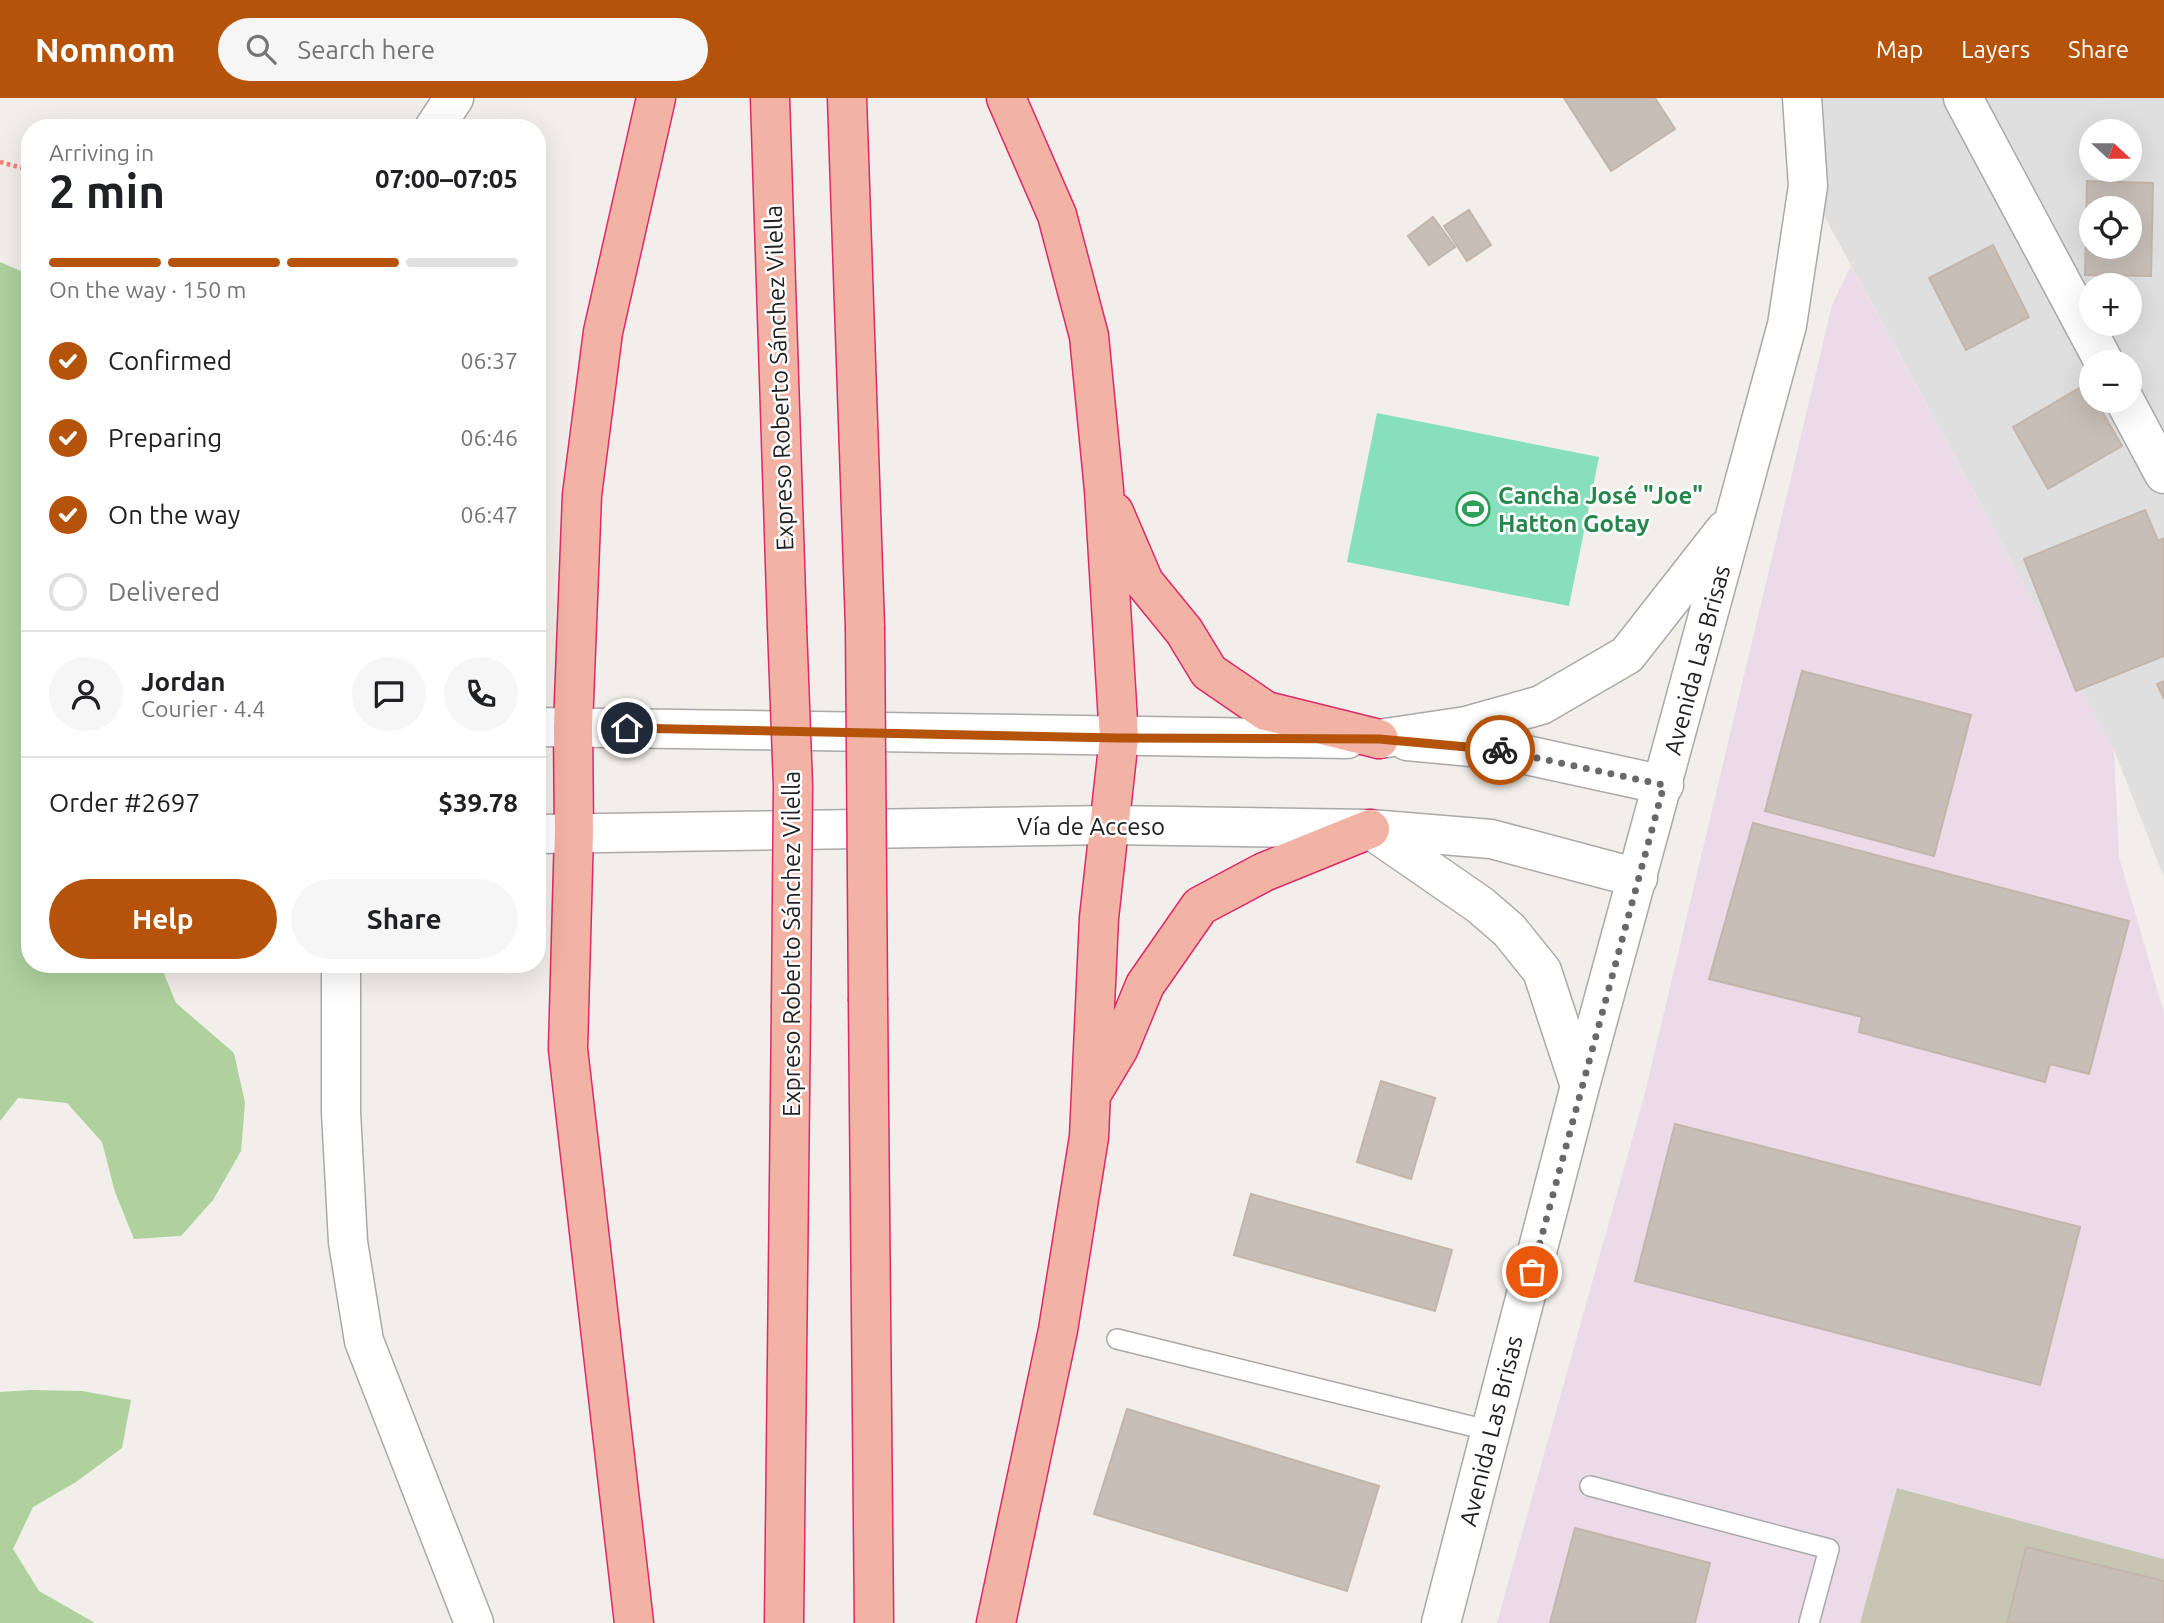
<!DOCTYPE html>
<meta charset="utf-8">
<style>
body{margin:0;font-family:Ubuntu,sans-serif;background:#f6f6f6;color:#202124;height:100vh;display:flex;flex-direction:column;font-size:26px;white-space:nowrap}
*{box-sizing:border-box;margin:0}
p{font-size:23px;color:#757577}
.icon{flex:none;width:38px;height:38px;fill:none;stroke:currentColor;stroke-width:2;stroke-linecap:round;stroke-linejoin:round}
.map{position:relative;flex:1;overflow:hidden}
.side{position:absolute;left:21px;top:21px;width:525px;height:854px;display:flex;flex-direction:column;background:#fff;border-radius:28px;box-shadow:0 7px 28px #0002}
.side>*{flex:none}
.needle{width:46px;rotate:111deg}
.fabs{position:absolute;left:2079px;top:21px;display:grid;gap:14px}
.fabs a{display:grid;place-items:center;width:63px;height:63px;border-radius:50%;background:#fff;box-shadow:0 7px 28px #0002;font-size:35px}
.pin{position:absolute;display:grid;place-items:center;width:60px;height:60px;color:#fff;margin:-30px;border:4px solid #fff;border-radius:50%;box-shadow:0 2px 7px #0007}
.courier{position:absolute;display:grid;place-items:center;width:70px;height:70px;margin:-35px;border:5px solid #b45309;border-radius:50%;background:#fff;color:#222;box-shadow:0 2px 9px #0007}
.overview em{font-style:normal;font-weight:700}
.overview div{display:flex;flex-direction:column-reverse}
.overview{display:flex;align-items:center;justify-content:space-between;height:119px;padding:0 28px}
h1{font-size:46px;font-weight:700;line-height:52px}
.bar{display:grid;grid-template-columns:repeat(4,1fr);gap:10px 7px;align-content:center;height:84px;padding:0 28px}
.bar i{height:9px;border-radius:5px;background:#e0e0e0}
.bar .current{background:#b45309}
.bar p{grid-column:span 4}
.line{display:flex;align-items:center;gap:18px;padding:0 28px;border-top:2px solid #e0e0e0}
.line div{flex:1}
.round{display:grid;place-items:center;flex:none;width:74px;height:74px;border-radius:37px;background:#f6f6f6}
ol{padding:0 28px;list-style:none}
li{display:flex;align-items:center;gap:21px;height:77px}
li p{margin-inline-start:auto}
li .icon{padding:7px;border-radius:50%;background:#b45309;color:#fff;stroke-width:4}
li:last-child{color:#757577}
li i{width:38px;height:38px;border:4px solid #e0e0e0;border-radius:50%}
.primary-button{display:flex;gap:14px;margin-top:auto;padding:14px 28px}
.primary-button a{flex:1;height:80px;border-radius:42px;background:#b45309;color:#fff;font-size:28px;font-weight:700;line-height:80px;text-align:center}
.primary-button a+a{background:#f6f6f6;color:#202124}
header{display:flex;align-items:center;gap:42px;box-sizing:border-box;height:98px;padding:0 35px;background:#b45309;color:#fff}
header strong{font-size:33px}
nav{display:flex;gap:38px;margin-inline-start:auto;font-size:24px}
.search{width:490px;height:63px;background:#f6f6f6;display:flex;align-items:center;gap:18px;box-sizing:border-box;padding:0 24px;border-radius:38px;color:#757577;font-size:26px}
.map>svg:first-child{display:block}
.residential{fill:#e0dfdf;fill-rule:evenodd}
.industrial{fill:#ebdae8}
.construction{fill:#c7c6b4}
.forest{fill:#aed19d}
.pitch{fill:#87e0bb}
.building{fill:#c7beb8;stroke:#c4b5aa;stroke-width:2;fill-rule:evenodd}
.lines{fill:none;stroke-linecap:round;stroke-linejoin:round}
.service-casing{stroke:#a9a9a9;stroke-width:22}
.minor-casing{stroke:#a9a9a9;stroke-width:41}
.tertiary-casing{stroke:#a9a9a9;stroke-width:41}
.trunk-casing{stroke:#dd296c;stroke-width:41}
.path{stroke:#fb7b71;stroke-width:4.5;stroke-dasharray:3.5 3.5;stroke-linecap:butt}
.service{stroke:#fff;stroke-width:19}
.minor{stroke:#fff;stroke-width:38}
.tertiary{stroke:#fff;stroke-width:38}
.trunk{stroke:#f2b2a4;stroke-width:38}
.trunk-bridge-casing{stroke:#dd296c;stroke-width:41;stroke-linecap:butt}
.trunk-bridge{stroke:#f2b2a4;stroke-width:38}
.done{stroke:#6b6968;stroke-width:7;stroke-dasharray:0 12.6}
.route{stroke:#b45309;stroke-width:9}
.labels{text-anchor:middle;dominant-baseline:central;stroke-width:5;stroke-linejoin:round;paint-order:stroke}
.street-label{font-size:24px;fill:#222;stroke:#fff}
.leisure-label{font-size:24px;font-weight:bold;fill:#27864d;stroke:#fff;text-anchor:start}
</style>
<header>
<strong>Nomnom</strong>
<div class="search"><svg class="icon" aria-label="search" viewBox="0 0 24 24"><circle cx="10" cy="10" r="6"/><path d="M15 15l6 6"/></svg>Search here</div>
<nav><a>Map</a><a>Layers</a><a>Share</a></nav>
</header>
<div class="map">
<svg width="2164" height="1525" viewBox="0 0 2164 1525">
<rect width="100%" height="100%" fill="#f2eee9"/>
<!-- residential -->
<path class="residential" d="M1787,0h377v779l-50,-127 -306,-564zM2091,33h39v39h-39zM2091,110h39v39h-39zM2091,187h39v39h-39zM2091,264h39v39h-39z"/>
<!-- industrial -->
<path class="industrial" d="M1851,168l263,484 5,107 45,156v546l-266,-71 -38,135h-363l147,-526 188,-792z"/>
<!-- construction -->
<path class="construction" d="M1897,1390l267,71v64h-304z"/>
<!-- forest -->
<path class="forest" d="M0,164l30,13v689h130l16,39 58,50 11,50 -4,48 -28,49 -32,36 -47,3 -19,-47 -13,-50 -35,-39 -49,-5 -18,23z
M31,1292l51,1 49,9 -9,48 -46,34 -43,25 -20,42 26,42 56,32h-95v-231z"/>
<!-- pitch -->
<path class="pitch" d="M1377,315l222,44 -30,149 -222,-44z"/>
<!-- building -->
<path class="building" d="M1564,0h91l20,31 -64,42z
M2087,83l66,2 -2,93 -66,-1zM2091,110h39v39h-39z
M1469,112l22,35 -24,16 -23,-35z
M1433,119l22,30 -26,18 -21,-29z
M1993,147l36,72 -63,33 -37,-72z
M2086,286l5,17h5l26,45 -74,43 -35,-62z
M2145,412l13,31 6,-3v118l-88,35 -52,-132z
M1802,573l169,44 -37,141 -169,-45z
M2164,583v18l-7,-15z
M1753,725l376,98 -40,153 -39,-10 -5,18 -186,-50 3,-15 -153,-38z
M1381,983l54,17 -24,81 -54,-17z
M1675,1026l405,103 -40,158 -405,-104z
M1251,1096l201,56 -17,61 -201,-56z
M1127,1311l252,77 -32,105 -253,-77z
M1575,1430l135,35 -15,60h-145z
M2026,1449l138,34v42h-157z"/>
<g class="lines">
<defs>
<path id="service" d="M1117,1241l374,92
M1590,1388l239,63 -20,74"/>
<path id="minor" d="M1963,0l141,264
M434,30l20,-30
M2125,303l39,73
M537,629l810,12
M1407,643l96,9 161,35
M537,736l571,-9 262,4 121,10 147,39
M341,866v148l7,130 16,99 110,282"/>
<path id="tertiary" d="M1379,641l87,-13 75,-21 86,-50 98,-125
M1370,731l110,76 29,25 33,41 38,115
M1441,1525l139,-537 207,-761 21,-139 -6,-88"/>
<path id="trunk" d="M770,0l17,528
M847,0l18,529
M1114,414l30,70 40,49 25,41 57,39 113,28
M868,903l6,622
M1094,992l25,-42 26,-63 55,-79 64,-34 106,-43
M634,1525l-66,-574 6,-217 -1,-105 9,-232 21,-163 53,-234
M784,1525l7,-615
M996,1525l62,-293 31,-193 10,-219 20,-180 -15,-248 -15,-154 -32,-121 -51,-117"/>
</defs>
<!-- service casing -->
<use href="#service" class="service-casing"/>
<!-- minor casing -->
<use href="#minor" class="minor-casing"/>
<!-- tertiary casing -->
<use href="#tertiary" class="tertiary-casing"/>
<!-- trunk casing -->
<use href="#trunk" class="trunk-casing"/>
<!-- path -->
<path class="path" d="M0,64l30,8"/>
<!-- service -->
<use href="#service" class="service"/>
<!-- minor -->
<use href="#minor" class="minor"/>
<!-- tertiary -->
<use href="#tertiary" class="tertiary"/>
<!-- trunk -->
<use href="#trunk" class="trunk"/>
<defs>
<path id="trunk-bridge" d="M787,528l6,160 -2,222
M865,529l3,374"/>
</defs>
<!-- trunk-bridge casing -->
<use href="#trunk-bridge" class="trunk-bridge-casing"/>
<!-- trunk-bridge -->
<use href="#trunk-bridge" class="trunk-bridge"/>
</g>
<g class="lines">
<!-- done -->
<path class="done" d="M1500,652l164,35 -132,487"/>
<!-- route -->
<path class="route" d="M627,630l492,10 260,1 121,11"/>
</g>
<!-- icons -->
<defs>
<symbol id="stadium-ring" viewBox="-11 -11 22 22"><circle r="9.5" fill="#fff" stroke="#2e9e5b" stroke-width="1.5"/><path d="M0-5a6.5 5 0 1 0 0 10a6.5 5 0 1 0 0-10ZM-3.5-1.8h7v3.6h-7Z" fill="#2e9e5b"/></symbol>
</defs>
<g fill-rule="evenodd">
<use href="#stadium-ring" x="1454" y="392" width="38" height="38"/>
</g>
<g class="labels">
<!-- street labels -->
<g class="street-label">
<text transform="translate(779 280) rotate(-92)">Expreso Roberto Sánchez Vilella</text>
<text transform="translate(1697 562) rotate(-75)">Avenida Las Brisas</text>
<text x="1091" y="728">Vía de Acceso</text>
<text transform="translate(791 846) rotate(-90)">Expreso Roberto Sánchez Vilella</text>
<text transform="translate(1491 1333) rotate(-76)">Avenida Las Brisas</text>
</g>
<!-- leisure labels -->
<g class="leisure-label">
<text x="1498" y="397">Cancha José "Joe"<tspan x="1498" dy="28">Hatton Gotay</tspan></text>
</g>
</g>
</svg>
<div class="fabs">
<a><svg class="needle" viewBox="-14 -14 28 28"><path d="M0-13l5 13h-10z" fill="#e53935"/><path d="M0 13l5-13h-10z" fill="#757577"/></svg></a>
<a><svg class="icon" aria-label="locate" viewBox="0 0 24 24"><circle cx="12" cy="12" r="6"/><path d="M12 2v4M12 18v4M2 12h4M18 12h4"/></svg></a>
<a>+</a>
<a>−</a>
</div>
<div class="pin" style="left:1532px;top:1174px;background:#ea580c"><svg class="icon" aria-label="bag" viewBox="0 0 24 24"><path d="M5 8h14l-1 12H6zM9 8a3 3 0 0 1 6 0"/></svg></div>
<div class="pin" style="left:627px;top:630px;background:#1f2937"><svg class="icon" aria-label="home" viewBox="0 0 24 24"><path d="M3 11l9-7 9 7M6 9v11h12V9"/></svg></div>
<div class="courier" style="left:1500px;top:652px"><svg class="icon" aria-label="bike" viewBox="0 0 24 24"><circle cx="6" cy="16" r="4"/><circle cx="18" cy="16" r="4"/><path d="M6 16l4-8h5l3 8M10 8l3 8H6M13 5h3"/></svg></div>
<section class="side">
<div class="overview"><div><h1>2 min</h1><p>Arriving in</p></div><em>07:00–07:05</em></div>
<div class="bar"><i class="current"></i><i class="current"></i><i class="current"></i><i></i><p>On the way · 150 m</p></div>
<ol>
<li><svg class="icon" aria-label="check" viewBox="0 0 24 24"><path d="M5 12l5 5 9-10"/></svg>Confirmed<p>06:37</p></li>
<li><svg class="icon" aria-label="check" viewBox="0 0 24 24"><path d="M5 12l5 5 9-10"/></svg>Preparing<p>06:46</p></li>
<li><svg class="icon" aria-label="check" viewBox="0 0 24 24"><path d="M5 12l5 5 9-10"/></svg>On the way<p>06:47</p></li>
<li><i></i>Delivered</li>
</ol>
<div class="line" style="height:126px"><a class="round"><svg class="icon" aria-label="person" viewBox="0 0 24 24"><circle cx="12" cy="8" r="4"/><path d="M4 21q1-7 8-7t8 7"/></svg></a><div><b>Jordan</b><p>Courier · 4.4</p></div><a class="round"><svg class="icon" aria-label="chat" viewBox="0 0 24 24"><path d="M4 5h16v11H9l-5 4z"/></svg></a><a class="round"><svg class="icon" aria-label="phone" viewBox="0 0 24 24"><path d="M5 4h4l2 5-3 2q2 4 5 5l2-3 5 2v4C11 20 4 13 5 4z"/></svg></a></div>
<div class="line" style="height:91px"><div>Order #2697</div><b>$39.78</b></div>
<div class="primary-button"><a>Help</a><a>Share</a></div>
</section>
</div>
